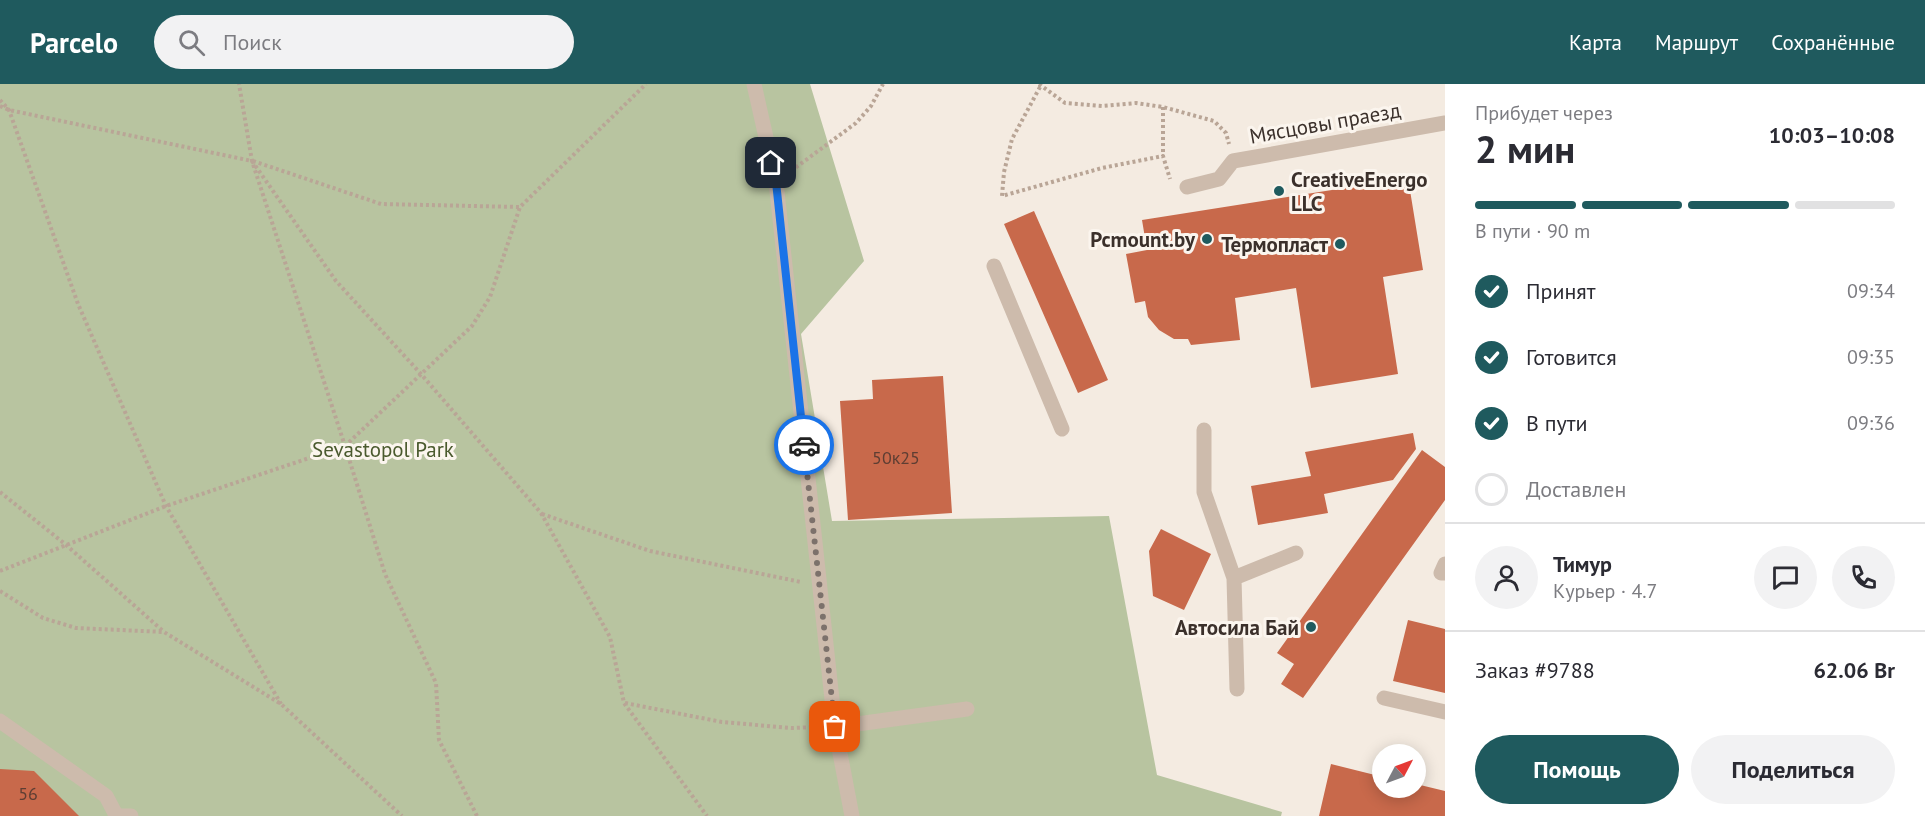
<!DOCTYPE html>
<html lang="ru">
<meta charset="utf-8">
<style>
body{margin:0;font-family:"PT Sans",sans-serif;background:#f2f2f3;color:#2b2b33;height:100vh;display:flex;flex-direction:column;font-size:22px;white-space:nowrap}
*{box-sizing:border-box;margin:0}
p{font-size:20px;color:#7c7c81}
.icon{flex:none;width:33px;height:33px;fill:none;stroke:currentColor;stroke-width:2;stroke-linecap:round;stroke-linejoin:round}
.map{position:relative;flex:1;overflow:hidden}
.side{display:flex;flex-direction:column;background:#fff;width:480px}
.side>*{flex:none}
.needle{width:39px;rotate:49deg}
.buttons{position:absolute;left:1372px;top:660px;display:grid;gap:12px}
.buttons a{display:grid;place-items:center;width:54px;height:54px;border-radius:50%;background:#fff;box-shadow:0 3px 15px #0003;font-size:30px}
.pin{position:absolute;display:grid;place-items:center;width:51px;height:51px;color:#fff;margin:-26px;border-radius:12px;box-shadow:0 3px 9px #0006}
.courier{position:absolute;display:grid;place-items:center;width:60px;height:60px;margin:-30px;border:4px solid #1a73e8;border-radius:50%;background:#fff;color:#222;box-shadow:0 2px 8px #0007}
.head em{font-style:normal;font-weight:600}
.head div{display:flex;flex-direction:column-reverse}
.head{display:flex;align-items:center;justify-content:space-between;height:102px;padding:0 30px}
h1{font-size:39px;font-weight:600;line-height:45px}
.bar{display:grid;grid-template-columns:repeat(4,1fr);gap:9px 6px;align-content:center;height:72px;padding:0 30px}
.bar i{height:8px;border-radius:4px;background:#e1e1e2}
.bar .current{background:#1f5a5e}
.bar p{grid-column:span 4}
.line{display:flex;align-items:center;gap:15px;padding:0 30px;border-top:2px solid #e1e1e2}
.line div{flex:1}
.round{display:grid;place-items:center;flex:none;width:63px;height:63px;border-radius:32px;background:#f2f2f3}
ol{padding:0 30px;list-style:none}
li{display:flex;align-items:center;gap:18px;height:66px}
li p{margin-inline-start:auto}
li .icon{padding:6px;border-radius:50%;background:#1f5a5e;color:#fff;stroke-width:4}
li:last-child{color:#7c7c81}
li i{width:33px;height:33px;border:3px solid #e1e1e2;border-radius:50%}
.action{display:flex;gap:12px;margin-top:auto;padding:12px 30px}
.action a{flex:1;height:69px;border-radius:36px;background:#1f5a5e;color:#fff;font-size:24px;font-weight:600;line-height:69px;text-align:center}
.action a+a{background:#f2f2f3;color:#2b2b33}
header{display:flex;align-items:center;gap:36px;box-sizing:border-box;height:84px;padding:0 30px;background:#1f5a5e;color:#fff}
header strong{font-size:28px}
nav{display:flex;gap:33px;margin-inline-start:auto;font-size:21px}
.search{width:420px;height:54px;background:#f2f2f3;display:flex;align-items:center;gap:15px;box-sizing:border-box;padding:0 21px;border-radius:33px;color:#7c7c81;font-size:22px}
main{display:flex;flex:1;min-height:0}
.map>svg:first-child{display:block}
.green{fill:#b8c4a0}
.building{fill:#c8694b}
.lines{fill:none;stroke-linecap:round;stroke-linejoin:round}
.path{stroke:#b9a596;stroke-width:4;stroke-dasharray:3 3;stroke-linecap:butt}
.minor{stroke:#cdbbac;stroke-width:15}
.done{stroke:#7c716b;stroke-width:6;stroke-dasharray:0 10.8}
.route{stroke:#1a73e8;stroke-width:8}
.poi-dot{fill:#1f5a5e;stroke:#fbf5ee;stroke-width:2}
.labels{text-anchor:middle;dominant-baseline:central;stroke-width:6;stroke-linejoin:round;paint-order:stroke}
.number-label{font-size:18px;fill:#5e3e33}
.street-label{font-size:21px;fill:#3b302b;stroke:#fbf5ee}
.poi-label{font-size:21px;font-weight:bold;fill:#3b302b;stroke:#fbf5ee;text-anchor:end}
.park-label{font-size:21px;fill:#4a5a2e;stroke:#fbf5ee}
</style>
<header>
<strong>Parcelo</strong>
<div class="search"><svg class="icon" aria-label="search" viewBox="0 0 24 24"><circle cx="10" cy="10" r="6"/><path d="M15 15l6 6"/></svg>Поиск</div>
<nav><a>Карта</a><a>Маршрут</a><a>Сохранённые</a></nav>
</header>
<main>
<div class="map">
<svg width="1445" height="732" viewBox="0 0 1445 732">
<rect width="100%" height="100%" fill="#f4ebe1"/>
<!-- green -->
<path class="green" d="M0,0h810l54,177 -63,73 31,187 277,-5 48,259 125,37 -1,4h-1281z"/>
<!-- building -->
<path class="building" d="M1408,94l15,92 -40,7 15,97 -87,14 -15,-100 -61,10 5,42 -49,5 -3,-6h-14l-15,-9 -11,-13 -3,-16 -10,2 -9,-49 21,-4 -5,-30z
M1034,127l74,169 -30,13 -74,-169z
M943,292l9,137 -104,7 -8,-119 33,-2 -1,-19z
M1413,349l3,16 -23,31 -69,14 4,19 -70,12 -7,-39 60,-10 -6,-24z
M1422,366l23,17v33l-142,198 -22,-14 13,-20 -17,-11z
M1161,445l50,25 -27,56 -31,-14 -4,-45z
M1408,536l37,9v64l-52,-12z
M1331,680l52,13v11h33v-4l29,7v25h-126z
M0,685l34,2 45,45h-79z"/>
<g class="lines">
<!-- path -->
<path class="path" d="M1039,0l26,19 37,3 34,-3 27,4 51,14 12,12 3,11
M1040,3l-28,52 -8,33 -2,24 100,-28 61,-12 7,23
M0,16l9,10 69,194 88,202 115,198
M0,22l9,4 243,51 84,120 85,93 120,139 69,124 14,66 83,113
M1163,23v49
M253,77l128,43 139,3
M791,87l65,-48 15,-17 12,-22
M0,408l65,52 98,87
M542,430l108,37 151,31
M0,487l166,-65 179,-60 -93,-285 -13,-77
M0,507l43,27 33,10 88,4 117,72 121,112
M625,619l97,19 69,6 28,-1
M477,732l-38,-76 -3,-57 -51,-109 -40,-128 127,-120 18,-29 30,-90 126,-123"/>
<!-- minor -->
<path class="minor" d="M754,0l22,98 59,545 17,89
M1187,103l32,-8 14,-18 212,-38
M994,182l68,163
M1204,346v62l30,86 62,-25
M1445,480l-4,9h4
M1234,494l3,111
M1384,614l61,14
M0,637l106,75 10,19
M835,643l132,-18
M115,732h16"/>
</g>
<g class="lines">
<!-- done -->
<path class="done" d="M804,361l31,282"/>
<!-- route -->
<path class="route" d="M771,79l5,19 28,263"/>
</g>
<!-- markers -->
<g class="poi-dot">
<circle cx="1279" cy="107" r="6"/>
<circle cx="1207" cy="155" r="6"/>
<circle cx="1340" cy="160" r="6"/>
<circle cx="1311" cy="543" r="6"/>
</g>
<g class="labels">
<!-- number labels -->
<g class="number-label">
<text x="896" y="373">50к25</text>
<text x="28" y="709">56</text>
</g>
<!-- street labels -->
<g class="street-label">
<text transform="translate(1325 39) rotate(-10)">Мясцовы праезд</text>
</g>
<!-- poi labels -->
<g class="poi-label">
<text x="1291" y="95" text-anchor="start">CreativeEnergo<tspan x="1291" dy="24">LLC</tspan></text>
<text x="1195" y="155">Pcmount.by</text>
<text x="1328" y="160">Термопласт</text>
<text x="1299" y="543">Автосила Бай</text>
</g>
<!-- park labels -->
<g class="park-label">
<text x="383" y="365">Sevastopol Park</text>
</g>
</g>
</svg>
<div class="buttons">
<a><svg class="needle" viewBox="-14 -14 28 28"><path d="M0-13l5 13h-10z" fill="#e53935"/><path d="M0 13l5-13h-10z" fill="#7c7c81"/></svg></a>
</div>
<div class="pin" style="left:835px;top:643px;background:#ea580c"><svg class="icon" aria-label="bag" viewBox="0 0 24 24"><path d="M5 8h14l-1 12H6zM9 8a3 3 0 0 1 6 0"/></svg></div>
<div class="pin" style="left:771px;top:79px;background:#1f2937"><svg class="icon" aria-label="home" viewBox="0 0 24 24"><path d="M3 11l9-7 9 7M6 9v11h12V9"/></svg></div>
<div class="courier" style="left:804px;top:361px"><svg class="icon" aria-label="car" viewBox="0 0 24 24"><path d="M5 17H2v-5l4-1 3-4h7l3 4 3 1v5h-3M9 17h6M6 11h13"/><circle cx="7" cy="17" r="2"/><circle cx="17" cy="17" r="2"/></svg></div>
</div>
<section class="side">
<div class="head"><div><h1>2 мин</h1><p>Прибудет через</p></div><em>10:03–10:08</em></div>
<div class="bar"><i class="current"></i><i class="current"></i><i class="current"></i><i></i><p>В пути · 90 m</p></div>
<ol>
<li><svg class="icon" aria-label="check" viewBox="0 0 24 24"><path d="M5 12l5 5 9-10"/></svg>Принят<p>09:34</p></li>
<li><svg class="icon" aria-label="check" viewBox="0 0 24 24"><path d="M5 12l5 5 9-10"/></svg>Готовится<p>09:35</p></li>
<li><svg class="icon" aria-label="check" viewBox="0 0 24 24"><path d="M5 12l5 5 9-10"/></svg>В пути<p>09:36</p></li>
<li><i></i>Доставлен</li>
</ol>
<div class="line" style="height:108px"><a class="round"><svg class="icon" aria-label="person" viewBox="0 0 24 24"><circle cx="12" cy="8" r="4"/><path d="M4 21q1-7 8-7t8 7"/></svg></a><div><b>Тимур</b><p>Курьер · 4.7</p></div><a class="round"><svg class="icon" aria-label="chat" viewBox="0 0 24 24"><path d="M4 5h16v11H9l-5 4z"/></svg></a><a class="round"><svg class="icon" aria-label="phone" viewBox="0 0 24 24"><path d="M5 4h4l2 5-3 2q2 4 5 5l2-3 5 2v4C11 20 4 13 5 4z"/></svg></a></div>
<div class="line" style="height:78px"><div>Заказ #9788</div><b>62.06 Br</b></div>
<div class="action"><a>Помощь</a><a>Поделиться</a></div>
</section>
</main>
